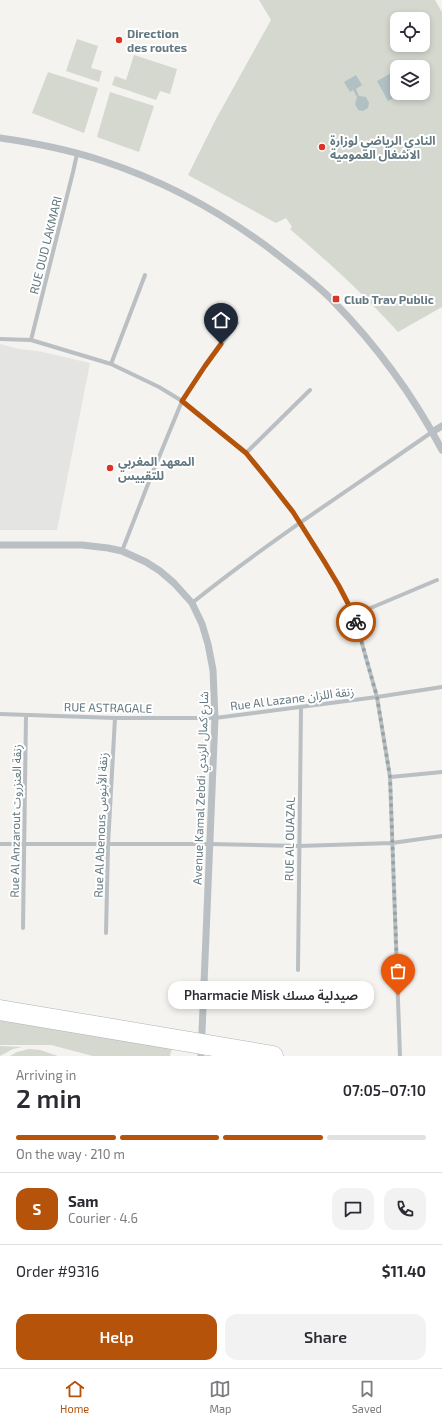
<!DOCTYPE html>
<meta charset="utf-8">
<style>
body{margin:0;font-family:"Exo 2","Noto Sans Arabic",sans-serif;background:#f2f2f3;color:#2b2b33;height:100vh;display:flex;flex-direction:column;font-size:15px;white-space:nowrap}
*{box-sizing:border-box;margin:0}
p{font-size:13px;color:#7c7c81}
.icon{flex:none;width:22px;height:22px;fill:none;stroke:currentColor;stroke-width:2;stroke-linecap:round;stroke-linejoin:round}
.map{position:relative;height:1056px;overflow:hidden}
.drawer{display:flex;flex-direction:column;background:#fff;flex:1}
.drawer>*{flex:none}
.tools{position:absolute;left:390px;top:12px;display:grid;gap:8px}
.tools a{display:grid;place-items:center;width:40px;height:40px;border-radius:8px;background:#fff;box-shadow:0 2px 6px #0003;font-size:20px}
.pin{position:absolute;display:grid;place-items:center;width:34px;height:34px;color:#fff;margin:-41px -17px;border-radius:50% 50% 50% 0;rotate:-45deg;box-shadow:0 0 4px #0007}
.pin .icon{rotate:45deg}
.courier{position:absolute;display:grid;place-items:center;width:40px;height:40px;margin:-20px;border:3px solid #b45309;border-radius:50%;background:#fff;color:#222;box-shadow:0 1px 5px #0007}
.bubble{position:absolute;height:28px;border-radius:12px;background:#fff;box-shadow:0 2px 6px #0003;font-size:13px;font-weight:600;line-height:28px;text-align:center}
.headline em{font-style:normal;font-weight:600}
.headline div{display:flex;flex-direction:column-reverse}
.headline{display:flex;align-items:center;justify-content:space-between;height:68px;padding:0 16px}
h1{font-size:26px;font-weight:600;line-height:30px}
.bar{display:grid;grid-template-columns:repeat(4,1fr);gap:6px 4px;align-content:center;height:48px;padding:0 16px}
.bar i{height:5px;border-radius:3px;background:#e1e1e2}
.bar .current{background:#b45309}
.bar p{grid-column:span 4}
.line{display:flex;align-items:center;gap:10px;padding:0 16px;border-top:1px solid #e1e1e2}
.line div{flex:1}
.round{display:grid;place-items:center;flex:none;width:42px;height:42px;border-radius:12px;background:#f2f2f3}
.action{display:flex;gap:8px;margin-top:auto;padding:8px 16px}
.action a{flex:1;height:46px;border-radius:12px;background:#b45309;color:#fff;font-size:16px;font-weight:600;line-height:46px;text-align:center}
.action a+a{background:#f2f2f3;color:#2b2b33}
.tabs{display:flex;justify-content:space-around;align-items:center;height:56px;border-top:1px solid #e1e1e2;background:#fff;font-size:11px;color:#7c7c81}
.tabs a{display:grid;justify-items:center;gap:2px}
.tabs .current{color:#b45309}
.map>svg:first-child{display:block}
.built{fill:#e4e5e3}
.green{fill:#d4d8cf;fill-rule:evenodd}
.water{fill:#b1c1c3}
.lines{fill:none;stroke-linecap:round;stroke-linejoin:round}
.primary-casing{stroke:#adb4b6;stroke-width:21}
.minor{stroke:#b9bfc2;stroke-width:4}
.tertiary{stroke:#b9bfc2;stroke-width:7}
.primary{stroke:#fff;stroke-width:20}
.done{stroke:#96a3a7;stroke-width:4;stroke-dasharray:0 7.2}
.route{stroke:#b45309;stroke-width:5}
.poi-dot{fill:#dd3226;stroke:#fff;stroke-width:1.5}
.labels{text-anchor:middle;dominant-baseline:central;stroke-width:4;stroke-linejoin:round;paint-order:stroke}
.poi-label{font-size:12px;font-weight:bold;fill:#637880;stroke:#fff;text-anchor:start}
.street-label{font-size:12px;fill:#637880;stroke:#fff}
</style>
<div class="map">
<svg width="442" height="1056" viewBox="0 0 442 1056">
<rect width="100%" height="100%" fill="#f4f3ef"/>
<!-- built -->
<path class="built" d="M0,344l19,5 19,2 52,12 -33,167h-57z"/>
<!-- green -->
<path class="green" d="M259,0h176l7,12v295l-44,25c-33,-37 -70,-70 -108,-103l2,-2 -6,-9 -10,5 -88,-48 28,-56 55,-99zM397,19h26v26h-26zM397,67h26v26h-26z
M77,39l21,7 -7,22 11,3 -3,11 -33,-11z
M134,55l43,14 -7,25 -10,-3 -4,9 -44,-15 3,-9 11,4z
M48,72l50,16 -14,45 -52,-20z
M110,92l44,14 -15,46 -42,-15z
M0,1020l172,28 -2,8h-77l-42,-11h-51z
M0,1046l22,1 -9,2 -13,7z
M29,1049l11,1 18,6h-48l7,-4z"/>
<!-- water -->
<path class="water" d="M397,70v23h6l-15,8 -11,-20z
M356,75l6,10 -6,4 3,7 7,1 3,6 -1,5 -5,3 -5,-1 -3,-6 2,-7 -4,-7 -3,2 -6,-10z"/>
<g class="lines">
<defs>
<path id="primary" d="M0,1010l273,46"/>
</defs>
<!-- primary casing -->
<use href="#primary" class="primary-casing"/>
<!-- minor -->
<path class="minor" d="M0,339l31,1 80,24 48,23 23,14 64,52 13,15 34,44 46,74 15,29 23,82 13,80 10,279
M31,340l42,-168 4,-18
M111,364l34,-89
M246,453l64,-63
M122,551l28,-72 32,-78 23,-35 32,-43
M192,603c77,-62 160,-115 240,-171
M354,615l83,-35
M0,714l115,4h100l162,-21 65,-10
M390,777l52,-5
M0,844h210l89,2 93,-3 50,-7
M23,928l3,-213
M106,933l2,-88 7,-127
M298,970l3,-263"/>
<!-- tertiary -->
<path class="tertiary" d="M0,138c35,5 70,12 103,23 64,21 122,53 175,94 19,15 39,29 56,47 43,44 79,93 108,148
M432,432l10,-6
M0,545h82l26,3 14,3 24,11 14,9 14,12 18,20 10,21 6,20 5,26 2,48 -14,338"/>
<!-- primary -->
<use href="#primary" class="primary"/>
</g>
<g class="lines">
<!-- done -->
<path class="done" d="M356,622l21,75 13,80 8,218"/>
<!-- route -->
<path class="route" d="M221,344l-16,22 -23,35 64,52 22,27 25,32 31,49 15,25 15,29 2,7"/>
</g>
<!-- markers -->
<g class="poi-dot">
<circle cx="119" cy="40" r="4"/>
<circle cx="322" cy="147" r="4"/>
<rect x="332" y="295" width="8" height="8" rx="2"/>
<circle cx="110" cy="468" r="4"/>
</g>
<g class="labels">
<!-- poi labels -->
<g class="poi-label">
<text x="127" y="33">Direction<tspan x="127" dy="14">des routes</tspan></text>
<text x="330" y="140">النادي الرياضي لوزارة<tspan x="330" dy="14">الاشغال العمومية</tspan></text>
<text x="344" y="299">Club Trav Public</text>
<text x="118" y="461">المعهد المغربي<tspan x="118" dy="14">للتقييس</tspan></text>
</g>
<!-- street labels -->
<g class="street-label">
<text transform="translate(45 245) rotate(-76)">RUE OUD LAKMARI</text>
<text transform="translate(292 698) rotate(-7)">Rue Al Lazane زنقة اللزان</text>
<text transform="translate(108 707) rotate(1)">RUE ASTRAGALE</text>
<text transform="translate(200 788) rotate(-88)">Avenue Kamal Zebdi شارع كمال الزبدي</text>
<text transform="translate(15 821) rotate(-89)">Rue Al Anzarout زنقة العنزروت</text>
<text transform="translate(100 825) rotate(-88)">Rue Al Abenous زنقة الأبنوس</text>
<text transform="translate(289 839) rotate(-89)">RUE AL OUAZAL</text>
</g>
</g>
</svg>
<div class="tools">
<a><svg class="icon" aria-label="locate" viewBox="0 0 24 24"><circle cx="12" cy="12" r="6"/><path d="M12 2v4M12 18v4M2 12h4M18 12h4"/></svg></a>
<a><svg class="icon" aria-label="layers" viewBox="0 0 24 24"><path d="M12 4l9 5-9 5-9-5zM3 14l9 5 9-5"/></svg></a>
</div>
<div class="pin" style="left:398px;top:995px;background:#ea580c"><svg class="icon" aria-label="bag" viewBox="0 0 24 24"><path d="M5 8h14l-1 12H6zM9 8a3 3 0 0 1 6 0"/></svg></div>
<div class="pin" style="left:221px;top:344px;background:#1f2937"><svg class="icon" aria-label="home" viewBox="0 0 24 24"><path d="M3 11l9-7 9 7M6 9v11h12V9"/></svg></div>
<div class="courier" style="left:356px;top:622px"><svg class="icon" aria-label="bike" viewBox="0 0 24 24"><circle cx="6" cy="16" r="4"/><circle cx="18" cy="16" r="4"/><path d="M6 16l4-8h5l3 8M10 8l3 8H6M13 5h3"/></svg></div>
<div class="bubble" style="left:168px;top:981px;width:206px">Pharmacie Misk صيدلية مسك</div>
</div>
<section class="drawer">
<div class="headline"><div><h1>2 min</h1><p>Arriving in</p></div><em>07:05–07:10</em></div>
<div class="bar"><i class="current"></i><i class="current"></i><i class="current"></i><i></i><p>On the way · 210 m</p></div>
<div class="line" style="height:72px"><b class="round" style="background:#b45309;color:#fff">S</b><div><b>Sam</b><p>Courier · 4.6</p></div><a class="round"><svg class="icon" aria-label="chat" viewBox="0 0 24 24"><path d="M4 5h16v11H9l-5 4z"/></svg></a><a class="round"><svg class="icon" aria-label="phone" viewBox="0 0 24 24"><path d="M5 4h4l2 5-3 2q2 4 5 5l2-3 5 2v4C11 20 4 13 5 4z"/></svg></a></div>
<div class="line" style="height:52px"><div>Order #9316</div><b>$11.40</b></div>
<div class="action"><a>Help</a><a>Share</a></div>
</section>
<nav class="tabs">
<a class="current"><svg class="icon" aria-label="home" viewBox="0 0 24 24"><path d="M3 11l9-7 9 7M6 9v11h12V9"/></svg>Home</a>
<a><svg class="icon" aria-label="map" viewBox="0 0 24 24"><path d="M3 6l6-2 6 2 6-2v14l-6 2-6-2-6 2zM9 4v14M15 6v14"/></svg>Map</a>
<a><svg class="icon" aria-label="saved" viewBox="0 0 24 24"><path d="M7 4h10v16l-5-4-5 4z"/></svg>Saved</a>
</nav>
